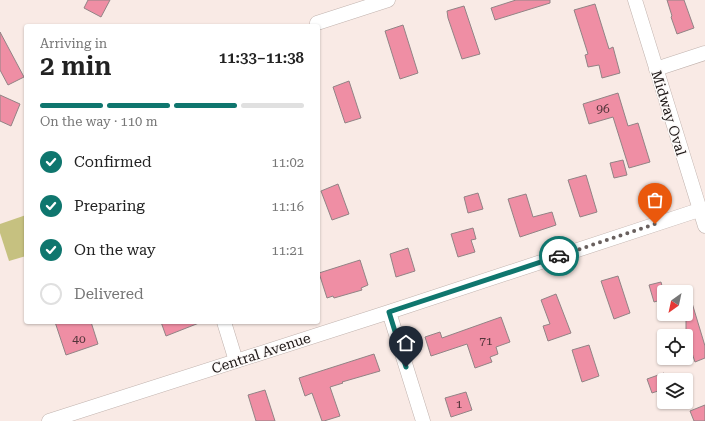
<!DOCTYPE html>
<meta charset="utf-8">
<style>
body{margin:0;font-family:"Roboto Serif",serif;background:#f6f6f6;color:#222;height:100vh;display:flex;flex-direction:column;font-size:15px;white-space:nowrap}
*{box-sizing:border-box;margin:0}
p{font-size:13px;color:#767676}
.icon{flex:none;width:22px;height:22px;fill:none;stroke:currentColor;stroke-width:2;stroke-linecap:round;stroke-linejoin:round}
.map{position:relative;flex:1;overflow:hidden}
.drawer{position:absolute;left:24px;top:24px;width:296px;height:300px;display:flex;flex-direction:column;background:#fff;border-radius:4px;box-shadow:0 1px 3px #0004}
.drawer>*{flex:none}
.needle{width:26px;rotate:213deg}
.buttons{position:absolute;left:657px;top:285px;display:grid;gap:8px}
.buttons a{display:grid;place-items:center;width:36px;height:36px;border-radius:4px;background:#fff;box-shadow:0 1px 3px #0004;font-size:20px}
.pin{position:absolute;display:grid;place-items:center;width:34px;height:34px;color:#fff;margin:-41px -17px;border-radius:50% 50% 50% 0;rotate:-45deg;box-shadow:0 0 4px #0007}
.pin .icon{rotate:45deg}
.courier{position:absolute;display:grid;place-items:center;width:40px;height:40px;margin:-20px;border:3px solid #0f766e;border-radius:50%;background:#fff;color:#222;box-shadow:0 1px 5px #0007}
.head em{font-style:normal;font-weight:600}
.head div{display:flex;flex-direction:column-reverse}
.head{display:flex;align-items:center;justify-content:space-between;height:68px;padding:0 16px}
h1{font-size:26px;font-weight:600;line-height:30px}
.bar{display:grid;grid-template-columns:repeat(4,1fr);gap:6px 4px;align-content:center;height:48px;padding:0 16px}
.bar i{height:5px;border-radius:3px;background:#e0e0e0}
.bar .active{background:#0f766e}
.bar p{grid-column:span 4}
ol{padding:0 16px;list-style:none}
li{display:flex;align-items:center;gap:12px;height:44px}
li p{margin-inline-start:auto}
li .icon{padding:4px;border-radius:50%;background:#0f766e;color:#fff;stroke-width:4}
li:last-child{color:#767676}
li i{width:22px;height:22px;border:2px solid #e0e0e0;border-radius:50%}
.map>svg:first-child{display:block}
.park{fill:#c6c180}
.building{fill:#ef8ea4;stroke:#928385}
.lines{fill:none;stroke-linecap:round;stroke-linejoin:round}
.street-casing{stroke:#c1b3ae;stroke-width:15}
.street{stroke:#fff;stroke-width:14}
.done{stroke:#69605e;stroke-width:4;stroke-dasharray:0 7.2}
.route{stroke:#0f766e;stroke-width:5}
.labels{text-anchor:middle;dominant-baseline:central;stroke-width:3;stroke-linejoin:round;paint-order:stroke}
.number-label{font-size:12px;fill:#513439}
.street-label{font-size:14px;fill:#1c1615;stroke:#fdfaf9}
</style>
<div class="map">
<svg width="705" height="421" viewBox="0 0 705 421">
<rect width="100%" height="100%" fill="#f9eae5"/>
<!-- park -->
<path class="park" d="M26,215v41l-17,5 -9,-28v-9z"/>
<!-- building -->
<path class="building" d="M88,0h22l-9,17 -17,-9z
M516,0h34v3l-55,17 -4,-12z
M667,0h17l10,28 -17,6 -6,-17 1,-1z
M595,4l14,45 4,-2 7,26 -18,5 -3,-13 -11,2 -3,-12 3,-1 -14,-44z
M464,6l16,48 -18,5 -14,-41 -1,-7z
M403,25l15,48 -18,6 -15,-48z
M0,32l24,45 -16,8 -8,-15z
M349,81l12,37 -16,5 -12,-36z
M618,93l10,33 10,-3 12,39 -21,6 -16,-51 -24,7 -6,-20z
M0,95l20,9 -9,22 -11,-5z
M623,160l4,15 -13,3 -4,-15z
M586,175l11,37 -17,5 -12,-37z
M338,184l11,30 -17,6 -11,-29z
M478,193l5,16 -15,4 -4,-16z
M526,194l7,23 19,-5 4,13 -36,12 -12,-38z
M473,228l3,11 -5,1 4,12 -17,5 -7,-23z
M408,248l7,23 -19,6 -6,-23z
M360,260l8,25 -7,3 1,2 -28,8 -1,-2 -6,2 -8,-25z
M618,276l12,37 -16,6 -13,-38z
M661,282l3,12v5l-10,3 -5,-17z
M689,293l16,53v12l-10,4 -9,-27v-41z
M556,294l15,39 -23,8 -5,-15 7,-2 -9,-24z
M501,317l9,25 -14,5 2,7 -8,3 2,5 -17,6 -8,-24 -36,12 -6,-19 15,-5 2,6z
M55,322h36l7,22 -32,11z
M161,322h38v1l-33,13z
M589,345l10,31 -17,6 -10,-32z
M374,354l6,17 -38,11 1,1 -13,4 10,29 -16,5h-2l-10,-28 -7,3 -6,-18z
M664,373v16l-12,4 -5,-14z
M265,390l10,31h-19l-8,-26z
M466,392l6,18 -21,7 -6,-19z
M705,405v16h-11l-4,-10z"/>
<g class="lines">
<defs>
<path id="street" d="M635,0l70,226
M317,23l71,-23
M656,69l49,-16
M389,312l34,109
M224,322l12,39
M49,421l340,-109 310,-102"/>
</defs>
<!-- street casing -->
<use href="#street" class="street-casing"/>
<!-- street -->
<use href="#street" class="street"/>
</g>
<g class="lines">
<!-- done -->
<path class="done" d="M559,256l96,-32"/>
<!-- route -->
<path class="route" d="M406,367l-17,-55 170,-56"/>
</g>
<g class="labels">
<!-- number labels -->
<g class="number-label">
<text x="603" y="109">96</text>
<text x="79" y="339">40</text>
<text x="486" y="341">71</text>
<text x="459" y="404">1</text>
</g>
<!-- street labels -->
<g class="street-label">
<text transform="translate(669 113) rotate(73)">Midway Oval</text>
<text transform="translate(261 353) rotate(-18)">Central Avenue</text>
</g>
</g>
</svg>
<div class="buttons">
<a><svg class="needle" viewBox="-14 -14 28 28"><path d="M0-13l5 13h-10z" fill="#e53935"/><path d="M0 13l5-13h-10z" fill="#767676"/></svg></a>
<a><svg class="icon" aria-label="locate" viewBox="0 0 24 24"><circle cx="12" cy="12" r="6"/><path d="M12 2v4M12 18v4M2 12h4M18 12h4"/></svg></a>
<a><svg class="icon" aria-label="layers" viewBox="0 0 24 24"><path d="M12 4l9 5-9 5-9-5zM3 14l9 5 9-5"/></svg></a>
</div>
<div class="pin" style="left:655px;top:224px;background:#ea580c"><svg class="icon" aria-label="bag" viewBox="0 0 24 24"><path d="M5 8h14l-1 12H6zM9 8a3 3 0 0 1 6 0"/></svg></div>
<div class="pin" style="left:406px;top:367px;background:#1f2937"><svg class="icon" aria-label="home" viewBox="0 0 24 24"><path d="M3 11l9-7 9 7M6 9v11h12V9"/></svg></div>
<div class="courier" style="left:559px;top:256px"><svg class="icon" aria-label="car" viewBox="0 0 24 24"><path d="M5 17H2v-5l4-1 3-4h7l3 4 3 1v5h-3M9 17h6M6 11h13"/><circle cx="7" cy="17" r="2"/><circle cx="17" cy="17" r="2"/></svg></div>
<section class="drawer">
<div class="head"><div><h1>2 min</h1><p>Arriving in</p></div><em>11:33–11:38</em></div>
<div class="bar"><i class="active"></i><i class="active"></i><i class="active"></i><i></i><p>On the way · 110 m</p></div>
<ol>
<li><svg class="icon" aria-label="check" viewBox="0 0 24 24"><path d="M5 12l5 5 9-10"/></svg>Confirmed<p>11:02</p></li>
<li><svg class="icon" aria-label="check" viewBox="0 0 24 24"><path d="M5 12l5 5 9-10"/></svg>Preparing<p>11:16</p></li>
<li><svg class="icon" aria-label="check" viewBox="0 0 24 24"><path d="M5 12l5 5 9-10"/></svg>On the way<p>11:21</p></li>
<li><i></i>Delivered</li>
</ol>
</section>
</div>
